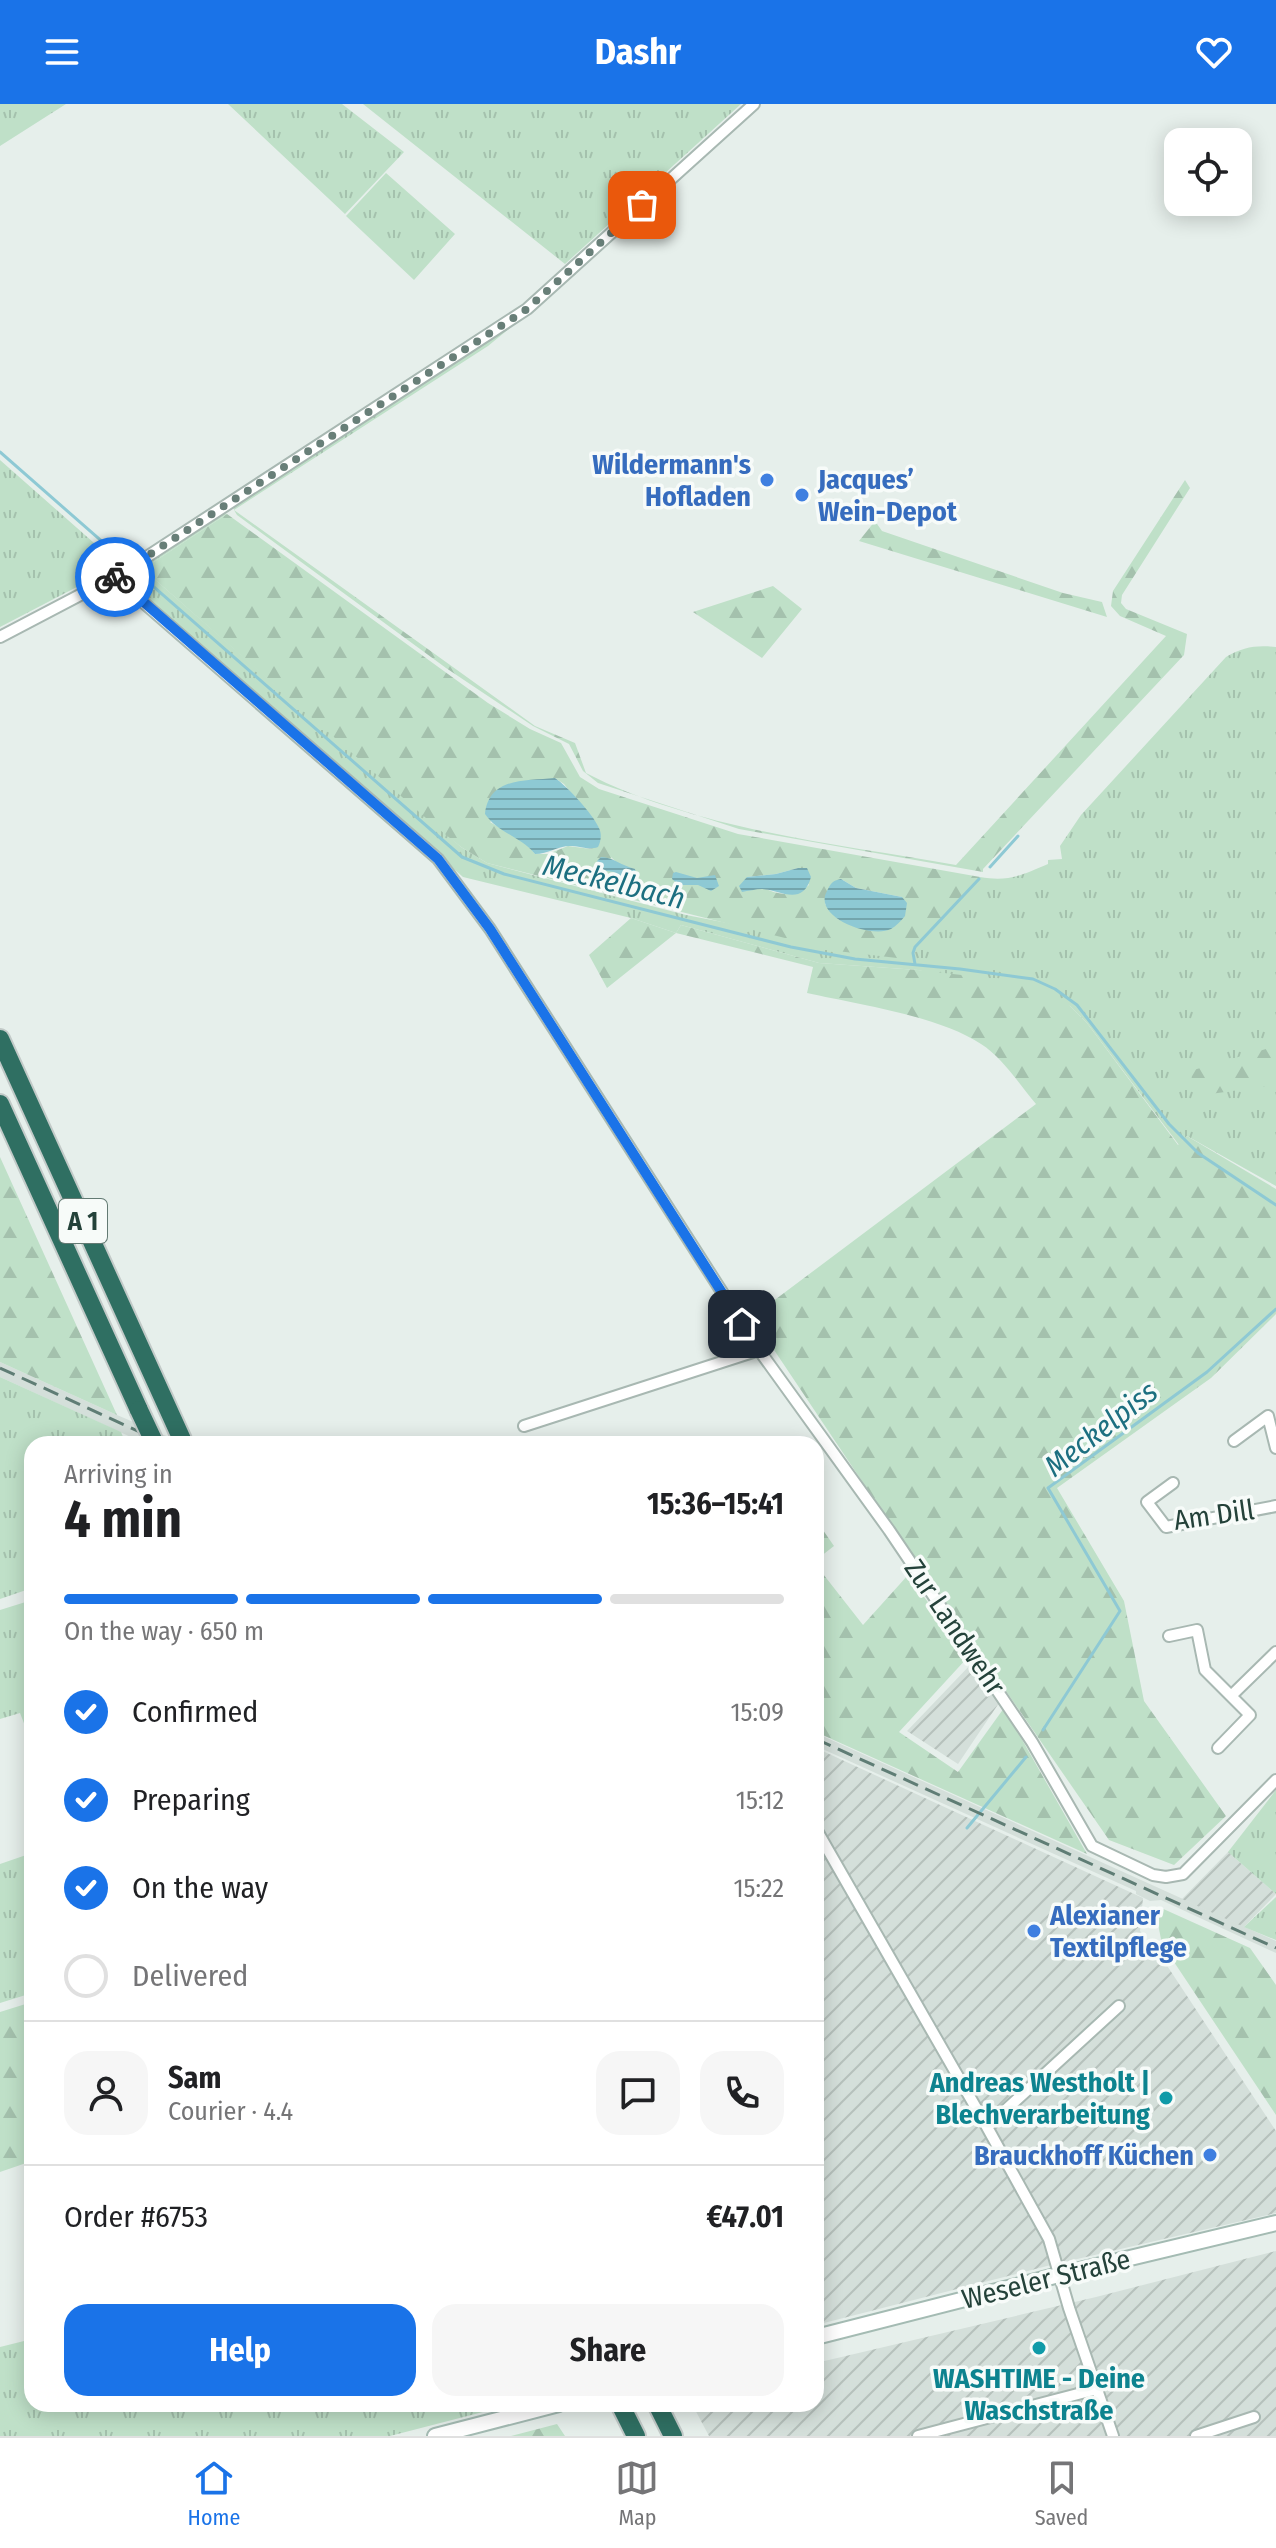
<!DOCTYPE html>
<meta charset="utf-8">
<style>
body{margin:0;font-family:"Fira Sans Condensed",sans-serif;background:#f6f6f6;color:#202124;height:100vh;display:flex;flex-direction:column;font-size:30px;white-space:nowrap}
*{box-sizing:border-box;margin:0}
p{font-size:26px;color:#757577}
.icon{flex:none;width:44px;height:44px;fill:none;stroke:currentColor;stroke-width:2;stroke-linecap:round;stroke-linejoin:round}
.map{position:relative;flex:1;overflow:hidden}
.sheet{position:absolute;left:24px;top:1332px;width:800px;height:976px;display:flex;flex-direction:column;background:#fff;border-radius:24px;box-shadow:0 4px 20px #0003}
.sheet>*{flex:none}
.buttons{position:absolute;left:1164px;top:24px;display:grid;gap:16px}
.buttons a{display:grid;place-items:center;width:88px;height:88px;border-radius:16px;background:#fff;box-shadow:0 4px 20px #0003;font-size:40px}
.pin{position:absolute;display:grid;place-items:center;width:68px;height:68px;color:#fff;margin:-34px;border-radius:16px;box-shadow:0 4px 12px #0006}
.courier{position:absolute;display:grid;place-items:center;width:80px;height:80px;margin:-40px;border:6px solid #1a73e8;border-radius:50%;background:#fff;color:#222;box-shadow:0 2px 10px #0007}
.head em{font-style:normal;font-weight:700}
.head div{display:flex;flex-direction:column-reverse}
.head{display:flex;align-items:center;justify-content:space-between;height:136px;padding:0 40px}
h1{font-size:52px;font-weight:700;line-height:60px}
.bar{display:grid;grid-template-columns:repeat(4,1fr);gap:12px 8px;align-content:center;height:96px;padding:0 40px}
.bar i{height:10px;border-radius:6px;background:#e0e0e0}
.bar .active{background:#1a73e8}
.bar p{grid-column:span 4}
.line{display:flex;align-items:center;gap:20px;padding:0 40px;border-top:2px solid #e0e0e0}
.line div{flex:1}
.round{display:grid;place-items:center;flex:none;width:84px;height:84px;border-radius:24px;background:#f6f6f6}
ol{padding:0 40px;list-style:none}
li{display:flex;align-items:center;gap:24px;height:88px}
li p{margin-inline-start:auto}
li .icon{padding:8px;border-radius:50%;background:#1a73e8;color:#fff;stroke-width:4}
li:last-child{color:#757577}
li i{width:44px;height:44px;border:4px solid #e0e0e0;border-radius:50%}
.action{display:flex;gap:16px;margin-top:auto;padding:16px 40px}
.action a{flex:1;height:92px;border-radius:24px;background:#1a73e8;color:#fff;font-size:32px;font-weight:700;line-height:92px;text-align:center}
.action a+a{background:#f6f6f6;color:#202124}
header{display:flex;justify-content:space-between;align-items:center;height:104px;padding:0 40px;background:#1a73e8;color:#fff;font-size:36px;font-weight:700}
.dock{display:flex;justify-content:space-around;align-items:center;height:112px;border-top:2px solid #e0e0e0;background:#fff;font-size:22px;color:#757577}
.dock a{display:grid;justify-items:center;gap:4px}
.dock .active{color:#1a73e8}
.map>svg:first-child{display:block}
.built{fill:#d4dfda}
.industrial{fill:url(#industrial-furrows)}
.grass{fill:url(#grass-tufts)}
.forest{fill:url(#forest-firs);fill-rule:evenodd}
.water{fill:url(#water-rules)}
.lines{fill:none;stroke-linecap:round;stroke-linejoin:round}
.stream{stroke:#8ec9d4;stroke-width:3}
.minor-casing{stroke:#a8b8b2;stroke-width:14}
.secondary-casing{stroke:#a4bbb3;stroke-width:18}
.motorway-casing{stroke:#c2cac8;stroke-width:22}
.minor{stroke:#fff;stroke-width:10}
.secondary{stroke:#fff;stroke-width:14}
.motorway{stroke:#2f6f62;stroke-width:18}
.rail{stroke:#5f7d75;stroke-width:3;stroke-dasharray:16 8;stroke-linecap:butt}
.motorway-bridge-casing{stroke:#c2cac8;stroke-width:22;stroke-linecap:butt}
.motorway-bridge{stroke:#2f6f62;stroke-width:18}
.done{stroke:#687f78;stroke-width:8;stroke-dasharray:0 14.4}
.route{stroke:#1a73e8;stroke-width:10}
.shop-dot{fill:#3f7fe0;stroke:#f7fbf9;stroke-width:3}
.culture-dot{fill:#0f9aa8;stroke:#f7fbf9;stroke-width:3}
.labels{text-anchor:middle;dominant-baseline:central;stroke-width:7;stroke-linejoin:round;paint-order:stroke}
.shield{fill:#f7fbf9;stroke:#637a73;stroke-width:2}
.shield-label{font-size:26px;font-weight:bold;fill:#24423a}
.shop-label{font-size:28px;font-weight:bold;fill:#366cbe;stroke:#f7fbf9;text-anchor:end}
.street-label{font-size:28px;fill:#24423a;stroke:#f7fbf9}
.culture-label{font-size:28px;font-weight:bold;fill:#0d838f;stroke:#f7fbf9;text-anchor:end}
.water-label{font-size:30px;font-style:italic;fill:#1c6f80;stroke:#f7fbf9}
</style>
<header><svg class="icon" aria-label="menu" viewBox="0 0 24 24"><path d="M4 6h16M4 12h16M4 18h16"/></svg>Dashr<svg class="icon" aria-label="heart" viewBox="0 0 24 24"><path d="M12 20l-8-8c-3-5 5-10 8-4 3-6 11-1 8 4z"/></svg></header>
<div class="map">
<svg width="1276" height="2332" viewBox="0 0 1276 2332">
<defs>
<pattern id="industrial-furrows" width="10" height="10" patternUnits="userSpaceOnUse" patternTransform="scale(2)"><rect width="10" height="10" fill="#d4dfda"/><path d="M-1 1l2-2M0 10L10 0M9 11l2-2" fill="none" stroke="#b6c1bc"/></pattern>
<pattern id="grass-tufts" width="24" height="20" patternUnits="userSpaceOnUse" patternTransform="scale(2)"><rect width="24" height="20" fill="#bfe0c8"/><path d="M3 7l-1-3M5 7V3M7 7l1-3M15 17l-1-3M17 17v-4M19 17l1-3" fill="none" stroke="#a4c1ad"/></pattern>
<pattern id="forest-firs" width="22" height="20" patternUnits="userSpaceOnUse" patternTransform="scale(2)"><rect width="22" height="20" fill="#bfe0c8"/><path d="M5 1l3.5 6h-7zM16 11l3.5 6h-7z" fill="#a4c1ad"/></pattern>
<pattern id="water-rules" width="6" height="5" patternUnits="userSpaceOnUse" patternTransform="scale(2)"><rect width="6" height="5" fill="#8ec9d4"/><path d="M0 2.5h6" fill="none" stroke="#74a5ad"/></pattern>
</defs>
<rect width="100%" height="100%" fill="#e6efeb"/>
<!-- built -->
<path class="built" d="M0,1258l117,53 68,29h-39l-146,-67z
M816,1629l460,208v12l-115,-53 -11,1 -14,-7v-3l-320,-145z"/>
<!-- industrial -->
<path class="industrial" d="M972,1559l27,40 -41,61 -51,-33z
M816,1644l327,150 -3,33 22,27 114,173v82l-229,53 -231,59z
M1228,1748l48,42 -32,33 -62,-28z
M1276,2147v185h-567l-17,-32h124v-41l280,-66z"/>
<!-- grass -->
<path class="grass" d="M0,0h66l-66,42z
M228,0h114l62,48 -59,62z
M363,0h378l-176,160z
M386,69l69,61 -41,46 -68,-64z
M571,170h5l-88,72 -254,164 -1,-5 257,-165z
M0,356l119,105 -119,62z
M222,408l5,2 -84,55 318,278 26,16 199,52 228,44 1,-12 65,-70c29,5 42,-2 68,-13v-4l14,-1 -2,-13 21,-31 145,-158c17,-10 30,-12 50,-10v539l-89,-50 -8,9 -92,-122 -17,-17 -152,-36 -99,-7 -138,-38 -5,8 -45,-15 -168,-41 -331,-290 -7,-9 2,-4z
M0,1273l121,55 5,12h-94v144l-32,11z
M32,1496v144l-12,-31 -20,6v-109z
M1276,1686v104l-48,-42z
M32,1749v140l-32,10v-139z
M1276,1793v43l-32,-13z
M32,2235v65h482l-124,32h-390v-89z"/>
<!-- forest -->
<path class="forest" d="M1185,376l5,8 -68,107 -1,8 5,6 61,25 -3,21 -201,214v3l-244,-43 -141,-46 -15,-12 -14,-27 -36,-18 -87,-58 -209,-153 -3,-5 301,216 40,17 11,30c108,56 251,71 370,92l210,-229 -46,-20 -9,-10 2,-15z
M227,410l261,189 42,26 31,14 19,34 19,12 139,45 242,43 -65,70 -1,13 -77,-9 -350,-88 -26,-16 -26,-21 -292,-257zM555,674l9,6 35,44 -8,21 -23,-3 -20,8h-13l-9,-11 -36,-21zM611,753l8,8 15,4 -9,15 -11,-12zM798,764l11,17c-23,17 -41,7 -62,-8l29,-3zM841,775l15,9 46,9 -63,23 -14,-16z
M875,417l7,10 181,62 39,9 5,15 -248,-76z
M773,482l29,23 -40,49 -69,-46z
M631,814l45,15 5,-8 138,38 99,7 113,13 20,9 19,14 17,17 91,122 9,-9 89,53v125l-65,64 -154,110 67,113 20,100 82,115 -52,49 -65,-25 -211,-305 -146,-218 284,-213c-17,-20 -33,-46 -55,-60 -42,-28 -124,-40 -174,-51l6,-26 -137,-34 -69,55 -18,-33z
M1276,942v39l-80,11 -6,-25z
M0,1053l117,258 -117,-53z
M816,1416l18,26 -18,14z
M816,1461l47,60 45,-50 60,82 -69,75 59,40 46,-64 83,146 -271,-122z
M1159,1803l91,41 26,37v130l-114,-171 -5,-25z
M32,1898v159l-32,11v-160z
M557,2320l8,12h-54z"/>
<!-- water -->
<path class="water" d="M555,674c12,8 38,36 44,50 3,6 2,13 -1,19 -11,4 -18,-2 -28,-1 -12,0 -22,8 -35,8 -14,-17 -38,-22 -50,-40 4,-37 40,-33 70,-36z
M601,753c12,0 21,9 34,12l2,10 -4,4 -8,1 -11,-12 -14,-2 -3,-9z
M798,764h9l4,9c-8,30 -31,13 -49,12 -6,0 -14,2 -20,3l-3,-6 8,-9 29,-3z
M676,768l21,6 18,-3 4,11 -8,5 -13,-6h-19l-7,-6 1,-6z
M841,775l15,9 46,9 5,6 -2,13c-4,5 -9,10 -14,13 -20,10 -79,-12 -64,-38 4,-8 5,-10 14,-12z"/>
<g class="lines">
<!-- stream -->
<path class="stream" d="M0,348l462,405 42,17 287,73 64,12 105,10 73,10 22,10 22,16 92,119 29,29 78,52
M990,763l28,-31
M915,860l-2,-11 2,-6 64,-68
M1043,1626l77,-119 -72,-123 159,-116 69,-63
M967,1724l59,-71"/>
<defs>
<path id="minor" d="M114,473l324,282 52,70 269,421 130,180 143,212 60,104 61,29 13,2 17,-3 93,-94
M0,533l122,-64 405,-264 227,-205
M524,1322l235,-76
M1234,1337l34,-25 8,32
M1173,1379l-26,19 19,25 110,-21
M1169,1532l28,-6 8,40 26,26
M1218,1644l32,-33 -19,-19 45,-44
M816,1725l171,298
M918,2332l179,-47
M1113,2332l-44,-128 -20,-69 -62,-112 132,-121
M1196,2332l58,-19"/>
<path id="secondary" d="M816,2233l243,-62 217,-52
M435,2332l124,-32"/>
<path id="motorway" d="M0,935l184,405
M0,1000l139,306
M620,2300l16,32
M657,2300l16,32"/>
</defs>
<!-- minor casing -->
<use href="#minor" class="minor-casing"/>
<!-- secondary casing -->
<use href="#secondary" class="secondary-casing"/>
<!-- motorway casing -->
<use href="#motorway" class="motorway-casing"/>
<!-- minor -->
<use href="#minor" class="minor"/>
<!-- secondary -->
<use href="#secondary" class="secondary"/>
<!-- motorway -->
<use href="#motorway" class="motorway"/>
<!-- rail -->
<path class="rail" d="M0,1264l166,76
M816,1635l460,209"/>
<defs>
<path id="motorway-bridge" d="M139,1306l16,34"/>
</defs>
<!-- motorway-bridge casing -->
<use href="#motorway-bridge" class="motorway-bridge-casing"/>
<!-- motorway-bridge -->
<use href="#motorway-bridge" class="motorway-bridge"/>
</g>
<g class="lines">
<!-- done -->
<path class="done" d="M115,473l412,-268 115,-104"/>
<!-- route -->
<path class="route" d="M115,473l323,282 52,70 252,395"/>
</g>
<!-- markers -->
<g class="shop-dot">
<circle cx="767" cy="376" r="8"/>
<circle cx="802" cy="391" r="8"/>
<circle cx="1034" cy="1827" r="8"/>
<circle cx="1210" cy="2051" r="8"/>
</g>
<g class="culture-dot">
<circle cx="1166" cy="1994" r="8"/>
<circle cx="1039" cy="2244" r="8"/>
</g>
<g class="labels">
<!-- shield labels -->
<rect class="shield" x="59" y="1095" width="48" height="44" rx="6"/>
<g class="shield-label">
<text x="83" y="1117">A 1</text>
</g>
<!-- shop labels -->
<g class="shop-label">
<text x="751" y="360">Wildermann's<tspan x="751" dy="32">Hofladen</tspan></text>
<text x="818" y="375" text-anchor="start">Jacques’<tspan x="818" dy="32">Wein-Depot</tspan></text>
<text x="1050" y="1811" text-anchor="start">Alexianer<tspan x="1050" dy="32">Textilpflege</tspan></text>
<text x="1194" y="2051">Brauckhoff Küchen</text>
</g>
<!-- street labels -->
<g class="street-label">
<text transform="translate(1214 1411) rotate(-8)">Am Dill</text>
<text transform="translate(955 1523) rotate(56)">Zur Landwehr</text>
<text transform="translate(1046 2175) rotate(-14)">Weseler Straße</text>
</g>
<!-- culture labels -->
<g class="culture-label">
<text x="1150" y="1978">Andreas Westholt |<tspan x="1150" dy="32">Blechverarbeitung</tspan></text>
<text x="1039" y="2274" text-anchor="middle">WASHTIME - Deine<tspan x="1039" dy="32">Waschstraße</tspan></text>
</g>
<!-- water labels -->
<g class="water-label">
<text transform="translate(614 778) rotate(14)">Meckelbach</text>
<text transform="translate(1101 1325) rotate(-38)">Meckelpiss</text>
</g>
</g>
</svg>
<div class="buttons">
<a><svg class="icon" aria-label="locate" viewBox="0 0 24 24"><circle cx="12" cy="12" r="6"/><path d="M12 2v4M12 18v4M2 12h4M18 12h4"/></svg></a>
</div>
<div class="pin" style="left:642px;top:101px;background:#ea580c"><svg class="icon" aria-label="bag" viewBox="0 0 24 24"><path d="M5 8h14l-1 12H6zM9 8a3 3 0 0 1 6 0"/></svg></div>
<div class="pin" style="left:742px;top:1220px;background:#1f2937"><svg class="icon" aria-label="home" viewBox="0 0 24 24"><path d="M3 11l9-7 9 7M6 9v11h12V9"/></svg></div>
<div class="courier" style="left:115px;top:473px"><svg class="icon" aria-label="bike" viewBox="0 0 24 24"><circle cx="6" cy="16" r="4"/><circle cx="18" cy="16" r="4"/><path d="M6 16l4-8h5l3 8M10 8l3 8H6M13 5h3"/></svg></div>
<section class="sheet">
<div class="head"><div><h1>4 min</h1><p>Arriving in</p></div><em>15:36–15:41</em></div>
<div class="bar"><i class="active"></i><i class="active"></i><i class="active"></i><i></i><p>On the way · 650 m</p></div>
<ol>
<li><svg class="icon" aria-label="check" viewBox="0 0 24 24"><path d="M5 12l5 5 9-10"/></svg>Confirmed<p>15:09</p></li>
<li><svg class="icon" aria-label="check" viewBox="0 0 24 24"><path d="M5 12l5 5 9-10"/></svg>Preparing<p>15:12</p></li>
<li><svg class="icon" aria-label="check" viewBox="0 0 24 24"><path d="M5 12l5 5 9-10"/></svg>On the way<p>15:22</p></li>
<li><i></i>Delivered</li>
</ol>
<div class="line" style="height:144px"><a class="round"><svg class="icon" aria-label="person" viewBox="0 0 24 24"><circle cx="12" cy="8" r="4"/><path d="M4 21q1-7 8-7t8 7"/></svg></a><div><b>Sam</b><p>Courier · 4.4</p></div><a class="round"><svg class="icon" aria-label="chat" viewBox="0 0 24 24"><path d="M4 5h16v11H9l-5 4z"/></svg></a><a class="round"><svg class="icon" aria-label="phone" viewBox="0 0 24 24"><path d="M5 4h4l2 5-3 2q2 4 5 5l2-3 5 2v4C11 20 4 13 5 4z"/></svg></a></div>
<div class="line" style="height:104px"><div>Order #6753</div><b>€47.01</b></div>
<div class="action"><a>Help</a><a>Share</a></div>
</section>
</div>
<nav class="dock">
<a class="active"><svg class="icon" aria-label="home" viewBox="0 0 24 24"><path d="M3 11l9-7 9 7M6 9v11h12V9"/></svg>Home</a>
<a><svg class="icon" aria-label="map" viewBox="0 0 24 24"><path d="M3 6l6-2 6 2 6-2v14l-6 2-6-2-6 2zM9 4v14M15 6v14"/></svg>Map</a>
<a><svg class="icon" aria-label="saved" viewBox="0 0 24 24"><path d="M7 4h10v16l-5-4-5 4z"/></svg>Saved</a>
</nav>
